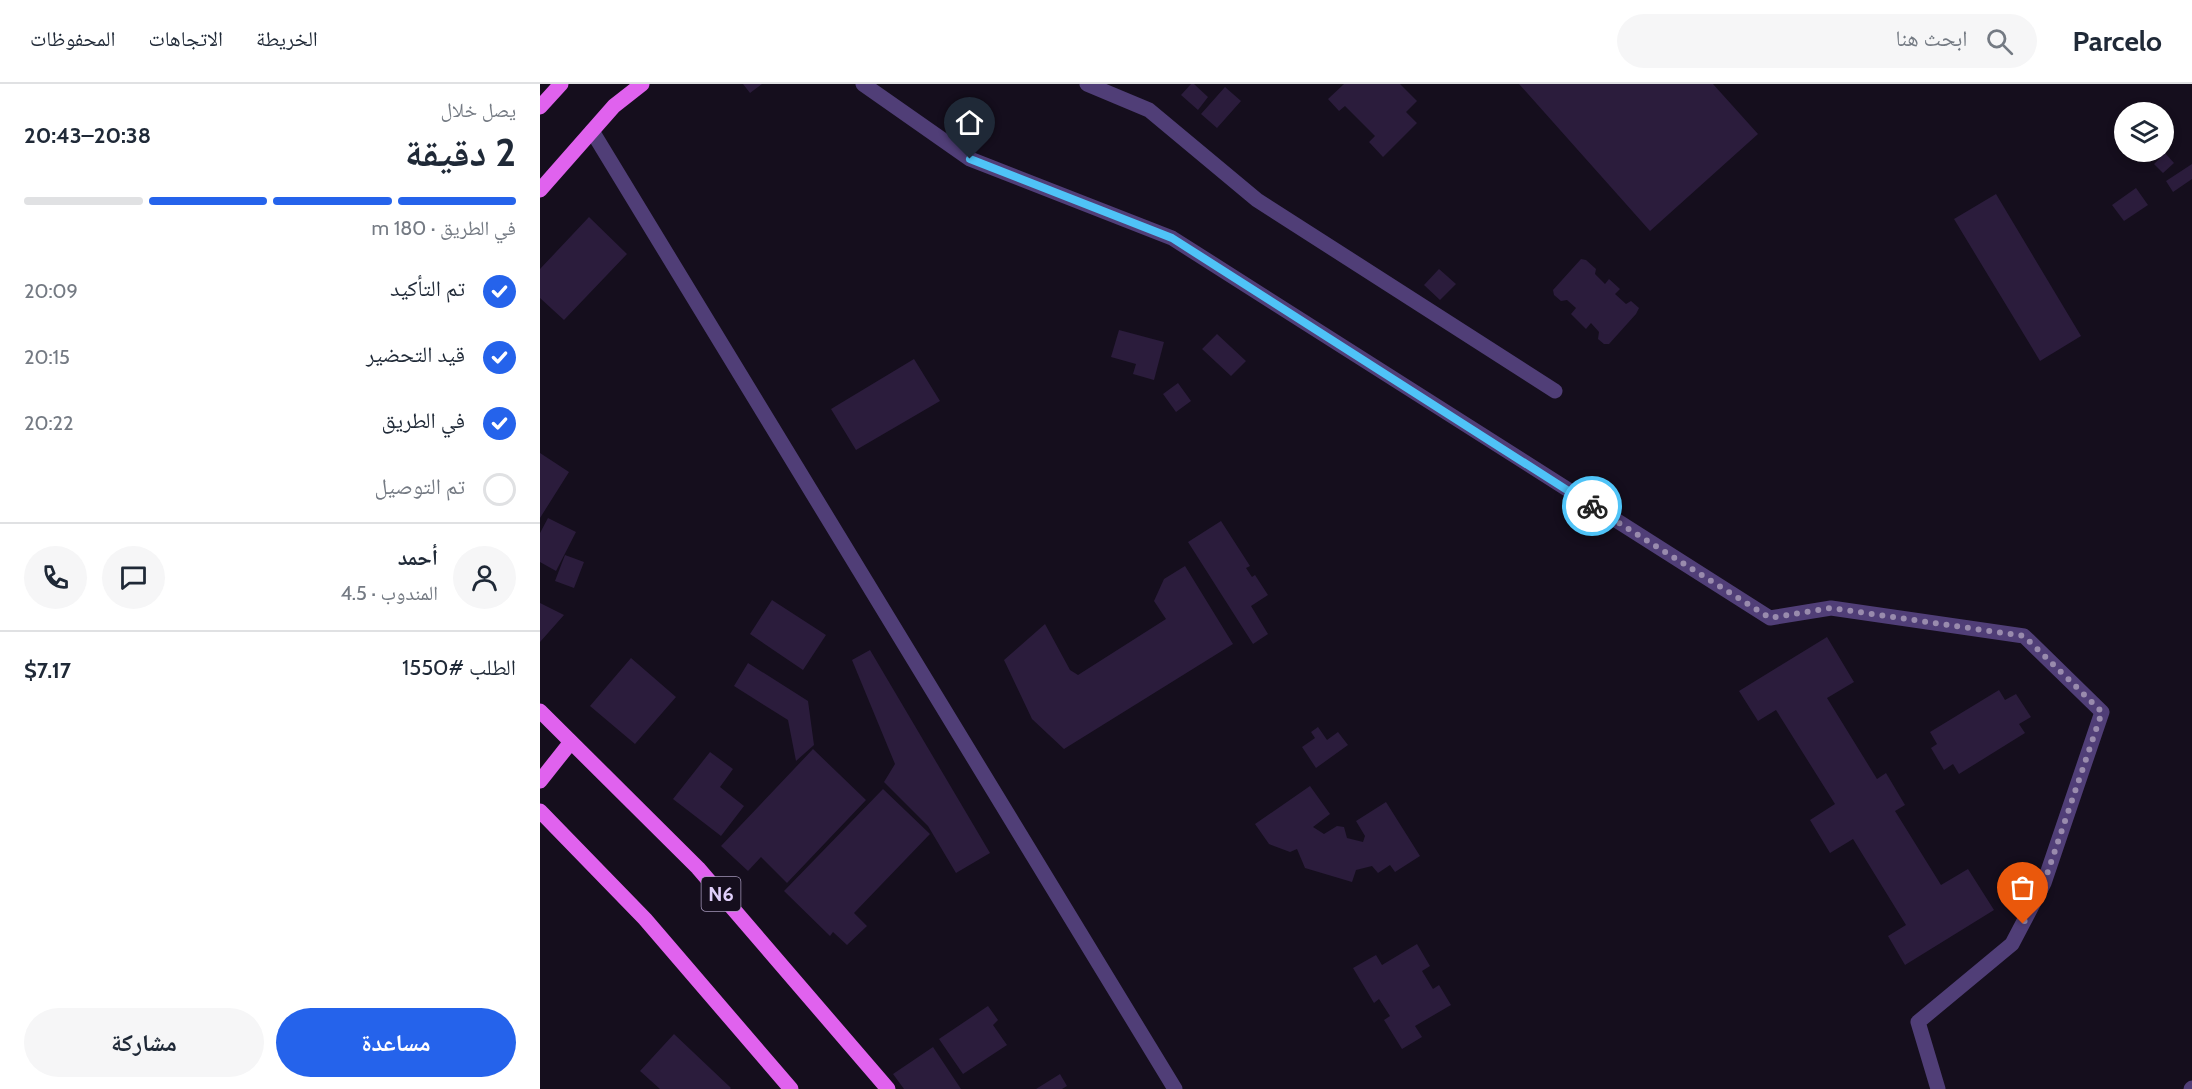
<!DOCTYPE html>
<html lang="ar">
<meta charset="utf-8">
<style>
body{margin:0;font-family:Cabin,"Noto Naskh Arabic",sans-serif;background:#f6f6f7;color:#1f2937;direction:rtl;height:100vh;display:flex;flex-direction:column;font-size:22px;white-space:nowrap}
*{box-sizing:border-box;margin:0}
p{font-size:20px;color:#747a83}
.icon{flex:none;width:33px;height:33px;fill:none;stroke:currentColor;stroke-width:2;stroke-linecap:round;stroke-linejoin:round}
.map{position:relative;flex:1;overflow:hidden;direction:ltr}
.drawer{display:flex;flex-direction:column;background:#fff;width:540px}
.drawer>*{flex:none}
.tools{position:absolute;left:1574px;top:18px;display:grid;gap:12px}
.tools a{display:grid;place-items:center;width:60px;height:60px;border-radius:50%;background:#fff;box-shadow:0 3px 9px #0003;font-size:30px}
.pin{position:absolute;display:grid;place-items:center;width:51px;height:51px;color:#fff;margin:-62px -26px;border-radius:50% 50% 50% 0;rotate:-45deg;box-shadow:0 0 6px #0007}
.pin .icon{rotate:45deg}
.courier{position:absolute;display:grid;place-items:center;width:60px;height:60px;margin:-30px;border:4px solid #4fc3f7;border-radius:50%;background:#fff;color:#222;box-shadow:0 2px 8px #0007}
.head em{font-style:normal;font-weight:800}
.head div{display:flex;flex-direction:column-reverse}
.head{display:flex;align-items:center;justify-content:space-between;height:102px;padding:0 24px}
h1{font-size:39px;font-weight:800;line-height:45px}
.bar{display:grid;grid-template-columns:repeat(4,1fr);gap:9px 6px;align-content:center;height:72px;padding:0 24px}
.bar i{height:8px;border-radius:4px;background:#e0e1e3}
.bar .on{background:#2563eb}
.bar p{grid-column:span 4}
.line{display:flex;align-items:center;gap:15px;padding:0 24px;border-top:2px solid #e0e1e3}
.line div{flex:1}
.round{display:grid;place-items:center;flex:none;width:63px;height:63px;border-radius:32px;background:#f6f6f7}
ol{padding:0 24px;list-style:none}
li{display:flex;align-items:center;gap:18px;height:66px}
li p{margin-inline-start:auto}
li .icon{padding:6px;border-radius:50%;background:#2563eb;color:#fff;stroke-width:4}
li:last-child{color:#747a83}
li i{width:33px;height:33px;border:3px solid #e0e1e3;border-radius:50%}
.action{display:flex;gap:12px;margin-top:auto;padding:12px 24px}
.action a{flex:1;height:69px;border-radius:36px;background:#2563eb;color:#fff;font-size:24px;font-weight:800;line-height:69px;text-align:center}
.action a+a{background:#f6f6f7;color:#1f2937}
header{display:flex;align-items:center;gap:36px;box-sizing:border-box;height:84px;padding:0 30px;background:#fff;border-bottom:2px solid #e0e1e3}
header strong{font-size:28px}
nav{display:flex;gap:33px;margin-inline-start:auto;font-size:21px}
.search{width:420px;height:54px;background:#f6f6f7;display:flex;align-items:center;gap:15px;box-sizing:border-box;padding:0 21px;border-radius:33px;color:#747a83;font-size:22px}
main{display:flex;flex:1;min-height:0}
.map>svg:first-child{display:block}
.building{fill:#2b1c3c}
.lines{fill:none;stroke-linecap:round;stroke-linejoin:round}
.minor{stroke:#503e77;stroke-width:15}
.major{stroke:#e062ee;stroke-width:15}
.done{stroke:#998bad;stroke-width:6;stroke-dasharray:0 10.8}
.route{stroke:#4fc3f7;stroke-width:8}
.labels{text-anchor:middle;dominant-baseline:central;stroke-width:6;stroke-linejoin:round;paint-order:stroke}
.shield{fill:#150e1d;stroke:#a395b8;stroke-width:1.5}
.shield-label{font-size:20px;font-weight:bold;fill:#e0cffa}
</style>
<header>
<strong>Parcelo</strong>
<div class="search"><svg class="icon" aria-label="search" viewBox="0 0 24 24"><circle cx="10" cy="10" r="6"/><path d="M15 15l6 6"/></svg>ابحث هنا</div>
<nav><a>الخريطة</a><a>الاتجاهات</a><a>المحفوظات</a></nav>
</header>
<main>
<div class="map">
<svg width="1652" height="1005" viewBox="0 0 1652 1005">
<rect width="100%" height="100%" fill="#150e1d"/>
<!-- building -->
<path class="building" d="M203,0h19l-12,9z
M651,0h3l14,13 -10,13 -17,-15z
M804,0h56l17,17 -11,11 11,11 -34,34 -14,-15 6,-6 -30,-30 -6,5 -11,-12z
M979,0h194l45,50 -108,97z
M685,3l16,14 -24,27 -16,-14z
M1625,69l9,10 -11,10 -9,-9z
M1652,80v15l-19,13 -7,-11z
M1596,104l12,17 -24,16 -12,-16z
M1456,110l85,142 -41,25 -86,-142z
M49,133l38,37 -63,66 -24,-22v-29z
M1041,175l5,1 10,9 -1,5 10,10 4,-5 11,10 -5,5 11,10 5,-3 8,7 -3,6 -27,30h-5l-6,-5 1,-7 -8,-9 -5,6 -15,-15 5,-6 -9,-8 -6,1 -7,-6 -1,-5z
M899,185l17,15 -16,16 -16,-15z
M579,246l45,12 -10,38 -21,-6 3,-10 -25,-7z
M677,250l29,27 -15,15 -29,-27z
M374,275l26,42 -84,49 -25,-41z
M638,299l13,18 -15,11 -13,-18z
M0,369l29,19 -29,46z
M8,434l28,14 -20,39 -16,-9v-29z
M681,437l29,45 -4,2 6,9 3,-2 13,20 -17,11 17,28 -15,10 -65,-102z
M25,471l19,7 -10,26 -19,-7z
M645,482l48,78 -169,105 -32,-30 -28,-59 41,-36 25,46 8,5 88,-56 -12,-18 10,-22z
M232,516l54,35 -23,35 -53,-36z
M0,519l24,12 -24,27z
M1287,553l27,45 -27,16 50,81 9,-6 19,32 -10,6 46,74 27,-16 26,41 -89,55 -17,-29 18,-11 -53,-86 -23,14 -20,-33 25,-16 -59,-94 -18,11 -19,-30z
M330,566l120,203 -34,20 -28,-47 -44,-44 11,-18 -43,-104z
M91,574l45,39 -41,47 -45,-38z
M208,579l60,38 6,44 -18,16 -8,-41 -54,-34z
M1459,606l6,10 11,-6 15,23 -12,7 6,9 -66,41 -6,-10 -9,6 -13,-22 6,-4 -7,-12z
M778,643l9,13 11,-8 10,13 -32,23 -14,-21 13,-9 -4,-6z
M273,665l53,51 -79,83 -26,-26 -13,14 -27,-25z
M170,668l23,17 -13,18 24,19 -23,30 -48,-37z
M770,702l20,28 -17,13 11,7 13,-8 7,1 3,11 16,4 2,-6 -9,-15 30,-19 34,54 -25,16 -5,-7 -12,8 -6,-7 -16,4 -4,12 -47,-14 -8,-19 -7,3 -21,-8 -14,-20z
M343,705l47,45 -76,79 13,13 -20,19 -14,-13 -3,4 -46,-45z
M877,860l13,22 -8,5 11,18 6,-4 12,20 -36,21 7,11 -20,12 -18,-29 6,-4 -11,-17 -5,4 -21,-35 23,-13 6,10z
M448,922l10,14 -5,5 14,20 -44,29 -24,-35z
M134,950l57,54 -1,1h-70l-20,-18z
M393,963l28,42h-57l-11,-15z
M520,990l7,12 -5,3h-26z"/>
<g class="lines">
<!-- minor -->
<path class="minor" d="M323,0l107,75 202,79 598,380 61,-10 193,28 78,76 -58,171 -32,61 -94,78 20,67
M547,0l62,26 108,90 298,191
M52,47l583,958
M1651,1005l1,-1"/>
<!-- major -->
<path class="major" d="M0,23l21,-23
M0,106l74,-84 28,-22
M0,627l158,157 190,221
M0,697l31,-39
M0,727l105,108 146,170"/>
</g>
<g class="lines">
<!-- done -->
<path class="done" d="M1052,422l178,112 61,-10 193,28 78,76 -58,171 -21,41"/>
<!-- route -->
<path class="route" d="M430,75l202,79 420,268"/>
</g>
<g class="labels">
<!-- shield labels -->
<rect class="shield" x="161.5" y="793" width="39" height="34" rx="4.5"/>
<g class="shield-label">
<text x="181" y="810">N6</text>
</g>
</g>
</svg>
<div class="tools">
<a><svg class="icon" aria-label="layers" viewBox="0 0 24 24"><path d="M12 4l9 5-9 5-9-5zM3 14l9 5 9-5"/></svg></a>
</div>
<div class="pin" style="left:1483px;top:840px;background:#ea580c"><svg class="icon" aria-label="bag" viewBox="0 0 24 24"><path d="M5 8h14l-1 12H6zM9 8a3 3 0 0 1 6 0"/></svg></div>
<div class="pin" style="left:430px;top:75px;background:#1f2937"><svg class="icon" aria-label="home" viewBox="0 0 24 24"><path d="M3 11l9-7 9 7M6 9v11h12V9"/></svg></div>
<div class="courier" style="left:1052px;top:422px"><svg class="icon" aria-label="bike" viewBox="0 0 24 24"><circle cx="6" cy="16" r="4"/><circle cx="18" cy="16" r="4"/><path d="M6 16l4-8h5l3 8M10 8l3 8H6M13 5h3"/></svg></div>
</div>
<section class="drawer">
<div class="head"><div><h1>2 دقيقة</h1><p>يصل خلال</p></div><em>20:38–20:43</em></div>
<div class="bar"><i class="on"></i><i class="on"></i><i class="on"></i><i></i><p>في الطريق · 180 m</p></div>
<ol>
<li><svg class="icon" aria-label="check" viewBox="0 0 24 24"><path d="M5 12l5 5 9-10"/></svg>تم التأكيد<p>20:09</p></li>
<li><svg class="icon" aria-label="check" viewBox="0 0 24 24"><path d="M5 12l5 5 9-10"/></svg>قيد التحضير<p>20:15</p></li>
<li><svg class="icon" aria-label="check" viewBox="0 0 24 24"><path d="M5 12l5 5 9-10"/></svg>في الطريق<p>20:22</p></li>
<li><i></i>تم التوصيل</li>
</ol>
<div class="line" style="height:108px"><a class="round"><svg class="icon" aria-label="person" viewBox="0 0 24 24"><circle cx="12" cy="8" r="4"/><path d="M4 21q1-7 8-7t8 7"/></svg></a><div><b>أحمد</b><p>المندوب · 4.5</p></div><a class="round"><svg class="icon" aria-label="chat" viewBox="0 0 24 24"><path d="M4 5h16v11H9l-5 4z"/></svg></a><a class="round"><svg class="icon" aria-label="phone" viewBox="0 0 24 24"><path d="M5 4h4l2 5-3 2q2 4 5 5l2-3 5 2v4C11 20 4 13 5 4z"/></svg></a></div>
<div class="line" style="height:78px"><div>الطلب #1550</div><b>$7.17</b></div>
<div class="action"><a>مساعدة</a><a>مشاركة</a></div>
</section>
</main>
